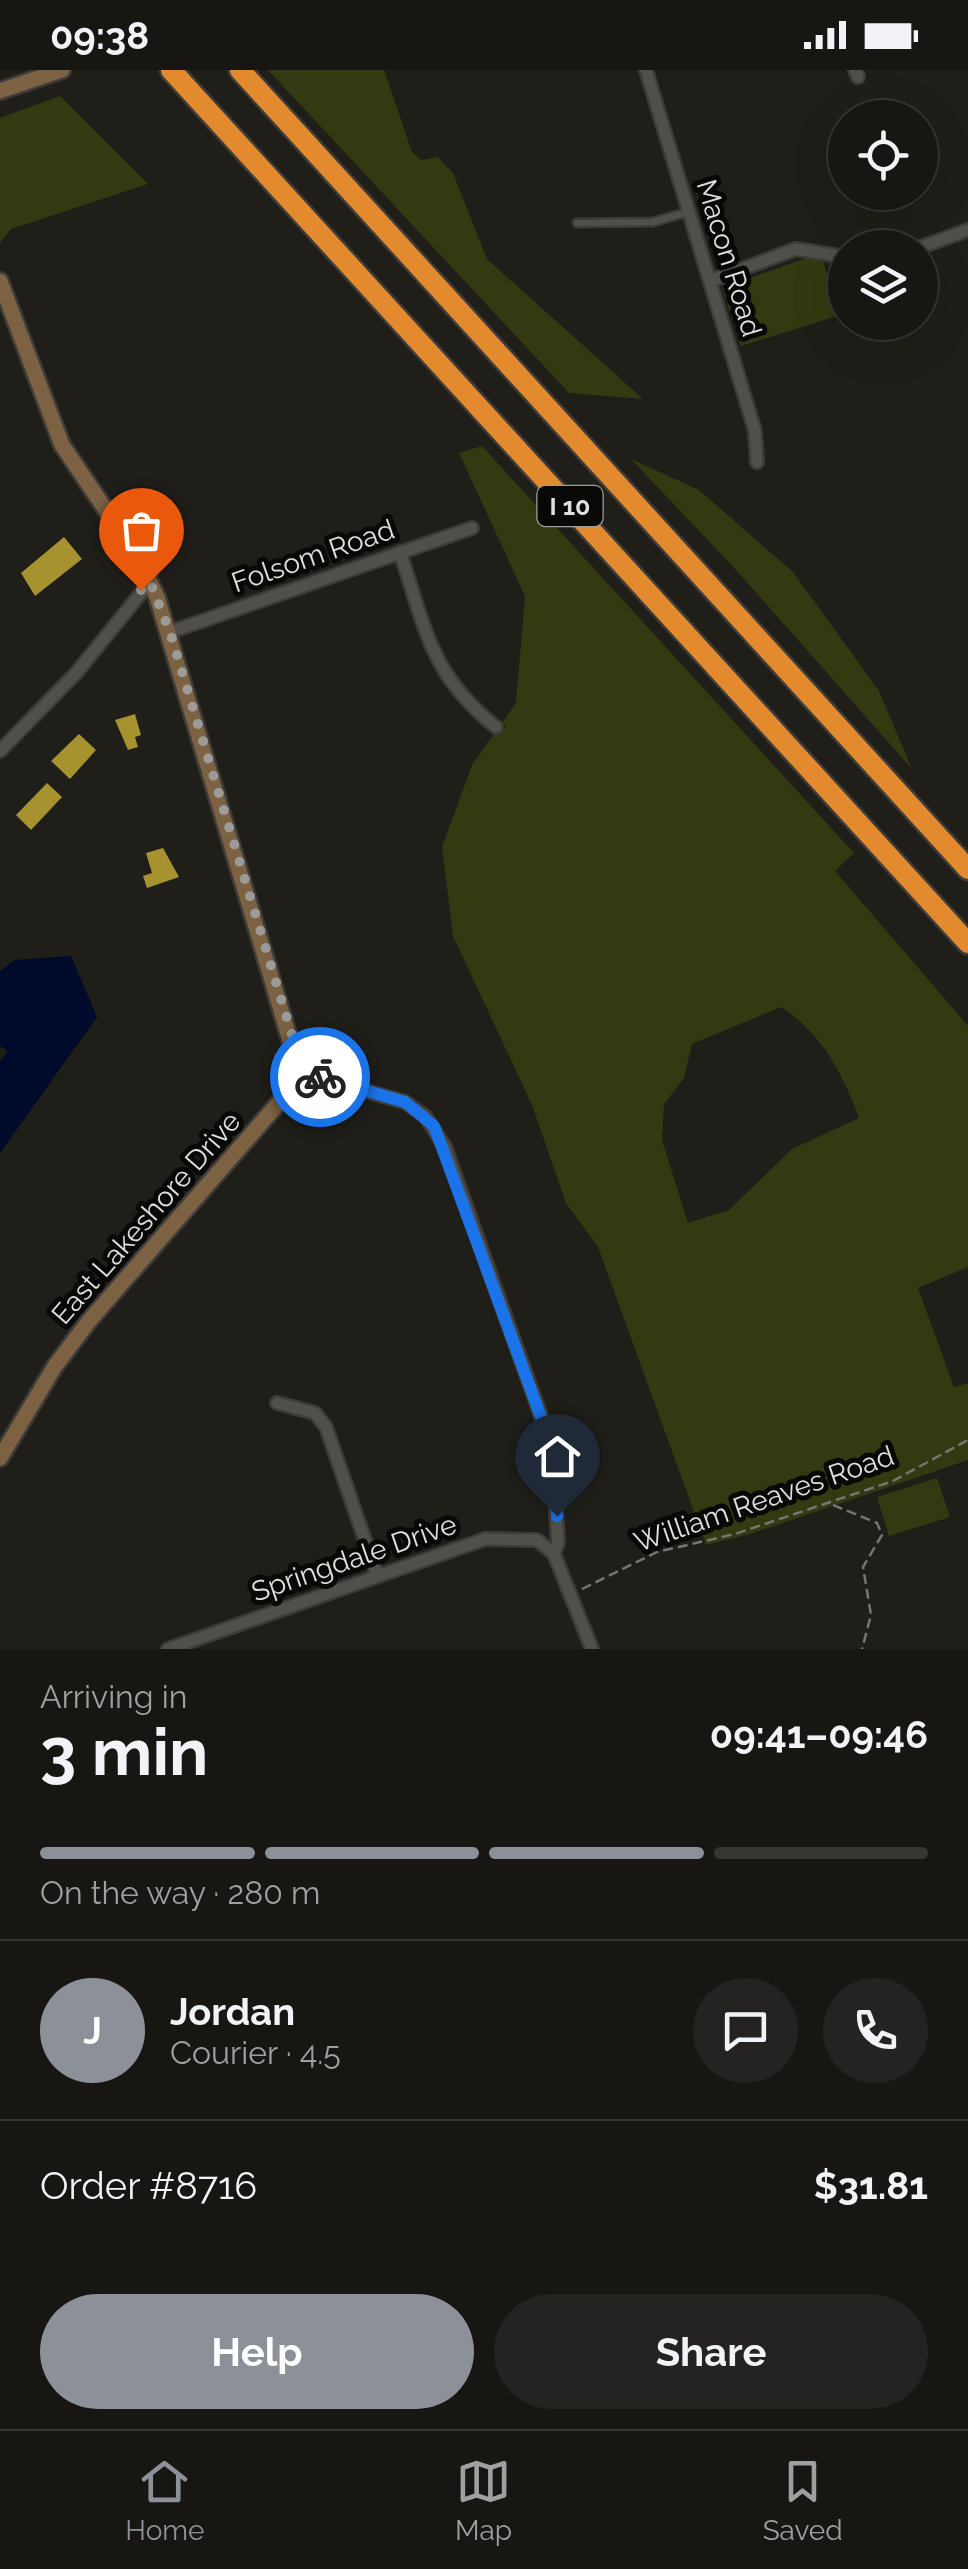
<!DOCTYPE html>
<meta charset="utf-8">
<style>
body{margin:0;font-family:Raleway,sans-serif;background:#242321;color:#f1f3f6;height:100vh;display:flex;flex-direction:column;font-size:38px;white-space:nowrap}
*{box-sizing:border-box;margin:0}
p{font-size:32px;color:#9e9fa0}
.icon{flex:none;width:55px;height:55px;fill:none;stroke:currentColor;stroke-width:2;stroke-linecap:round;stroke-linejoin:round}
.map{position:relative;height:1579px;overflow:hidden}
.side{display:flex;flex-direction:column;background:#171613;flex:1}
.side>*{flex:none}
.buttons{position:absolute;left:828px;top:30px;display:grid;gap:20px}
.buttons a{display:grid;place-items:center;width:110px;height:110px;border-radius:50%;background:#171613;box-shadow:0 10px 40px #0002,0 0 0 2px #363533;font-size:50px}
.pin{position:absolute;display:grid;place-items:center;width:85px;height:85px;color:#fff;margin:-102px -42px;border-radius:50% 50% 50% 0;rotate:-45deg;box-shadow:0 0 10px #0007}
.pin .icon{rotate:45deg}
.courier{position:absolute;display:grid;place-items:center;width:100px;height:100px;margin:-50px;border:8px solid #1a73e8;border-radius:50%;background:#fff;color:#222;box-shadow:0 2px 12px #0007}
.summary em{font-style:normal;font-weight:700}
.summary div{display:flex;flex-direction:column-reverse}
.summary{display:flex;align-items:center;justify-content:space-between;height:170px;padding:0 40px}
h1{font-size:65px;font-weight:700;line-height:75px}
.bar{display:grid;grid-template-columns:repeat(4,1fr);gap:15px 10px;align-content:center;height:120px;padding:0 40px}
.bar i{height:12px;border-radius:8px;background:#363533}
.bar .current{background:#8c9099}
.bar p{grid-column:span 4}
.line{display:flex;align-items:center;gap:25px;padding:0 40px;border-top:2px solid #363533}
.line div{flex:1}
.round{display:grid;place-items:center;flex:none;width:105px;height:105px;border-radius:52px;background:#242321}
.primary-button{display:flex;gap:20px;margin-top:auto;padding:20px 40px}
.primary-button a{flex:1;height:115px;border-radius:60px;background:#8c9099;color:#fff;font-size:40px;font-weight:700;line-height:115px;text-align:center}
.primary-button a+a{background:#242321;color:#f1f3f6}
.status{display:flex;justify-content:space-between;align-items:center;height:70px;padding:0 50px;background:#171613;direction:ltr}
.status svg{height:28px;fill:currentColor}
.menu{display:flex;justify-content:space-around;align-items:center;height:140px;border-top:2px solid #363533;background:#171613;font-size:28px;color:#9e9fa0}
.menu a{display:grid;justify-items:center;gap:5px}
.menu .current{color:#8c9099}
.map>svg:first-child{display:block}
.green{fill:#333a11;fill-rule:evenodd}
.water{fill:#000a2b}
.building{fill:#a6922e}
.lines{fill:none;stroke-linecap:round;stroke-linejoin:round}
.lane-casing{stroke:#3d3c39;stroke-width:11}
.street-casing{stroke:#3d3c39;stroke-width:16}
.secondary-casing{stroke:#3d3c39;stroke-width:20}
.highway-casing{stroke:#3d3c39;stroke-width:25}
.path{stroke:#767571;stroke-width:2.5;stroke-dasharray:10 5;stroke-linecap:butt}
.lane{stroke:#504f4a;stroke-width:6}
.street{stroke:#504f4a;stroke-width:11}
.secondary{stroke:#7c6142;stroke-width:15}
.highway{stroke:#e38a2e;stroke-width:20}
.done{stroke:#9c9b98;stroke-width:10;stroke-dasharray:0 18}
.route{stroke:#1a73e8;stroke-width:12}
.labels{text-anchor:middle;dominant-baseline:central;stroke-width:10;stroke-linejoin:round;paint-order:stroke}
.shield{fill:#080806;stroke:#9f9e9c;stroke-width:2.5}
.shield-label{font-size:25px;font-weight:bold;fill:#e0dfdc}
.street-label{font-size:28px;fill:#e0dfdc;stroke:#080806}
</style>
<div class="status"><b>09:38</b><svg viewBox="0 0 49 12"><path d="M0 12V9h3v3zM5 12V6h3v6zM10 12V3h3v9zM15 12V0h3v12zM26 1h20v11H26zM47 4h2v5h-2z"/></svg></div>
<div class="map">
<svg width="968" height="1579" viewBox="0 0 968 1579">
<rect width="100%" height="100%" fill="#1f1e19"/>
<!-- green -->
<path class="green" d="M268,0h116l28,82 9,8 17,-3 15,16 34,86 156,140 -74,-6z
M60,26l88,88 -137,45 -11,14v-125z
M806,188l17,3 17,54 -99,31 -19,-58z
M482,376l372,407 -19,18 133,155v241l-50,21 36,99 14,-4v77l-218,74 -44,11 -108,-298 -32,-44 -34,-98 -79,-169 -11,-89 30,-82 22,-31 12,-7 -4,-4 14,-20 9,-107 -66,-143zM781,937c41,27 61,65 78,111l-67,31 -63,61 -41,13 -26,-83 2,-36 20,-26 8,-34z
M631,389l68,31 94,82 86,119 33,78 -174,-197z
M937,1408l13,39 -61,19 -12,-39z"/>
<!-- water -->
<path class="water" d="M71,886l26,61 -97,136v-92l8,-10 -8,-5v-75l15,-11z"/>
<!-- building -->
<path class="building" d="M64,467l18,22 -47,37 -14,-23z
M135,644l6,21 -6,2 3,10 -10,3 -13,-30z
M79,664l17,16 -26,29 -19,-18z
M47,713l15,14 -31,33 -15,-15z
M163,778l16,29 -32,11 -4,-12 9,-3 -6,-20z"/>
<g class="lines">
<defs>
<path id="lane" d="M577,153l76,-1 35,-10"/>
<path id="street" d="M646,0l109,361 2,31
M855,0l3,7
M918,178l50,-18
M710,211l86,-32 49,8
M400,482c25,76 31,124 96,175
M170,562l302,-104
M0,681l77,-79 73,-90
M294,1001l111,31 20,14 20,31 107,300 6,95 -4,12 38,95
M277,1333l38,10 11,14 51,148
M168,1579l317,-110 52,1 17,14"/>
<path id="secondary" d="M0,21l62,-21
M0,211l62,164 77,114 18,38 138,460 -4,26 -9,16 -193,222 -34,45 -55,92"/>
<path id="highway" d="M171,0l797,873
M240,0l728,799"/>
</defs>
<!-- lane casing -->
<use href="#lane" class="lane-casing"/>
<!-- street casing -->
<use href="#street" class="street-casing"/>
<!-- secondary casing -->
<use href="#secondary" class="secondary-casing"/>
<!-- highway casing -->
<use href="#highway" class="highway-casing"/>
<!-- path -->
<path class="path" d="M833,1435l44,18 5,12 -19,32 8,48 -9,34
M582,1519l75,-37 78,-18 158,-53 75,-41"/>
<!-- lane -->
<use href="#lane" class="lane"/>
<!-- street -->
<use href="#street" class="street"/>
<!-- secondary -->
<use href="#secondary" class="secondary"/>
<!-- highway -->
<use href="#highway" class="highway"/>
</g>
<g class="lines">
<!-- done -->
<path class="done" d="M141,520l9,-8 20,50 122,403 2,36 26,6"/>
<!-- route -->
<path class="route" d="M320,1007l85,25 29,24 118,321 5,69"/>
</g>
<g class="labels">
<!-- shield labels -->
<rect class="shield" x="537.5" y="416" width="65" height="40" rx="8"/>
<g class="shield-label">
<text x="570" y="436">I 10</text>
</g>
<!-- street labels -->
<g class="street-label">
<text transform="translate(729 188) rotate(73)">Macon Road</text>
<text transform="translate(313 486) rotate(-19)">Folsom Road</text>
<text transform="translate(146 1148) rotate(-49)">East Lakeshore Drive</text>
<text transform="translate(764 1429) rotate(-19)">William Reaves Road</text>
<text transform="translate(354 1488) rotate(-19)">Springdale Drive</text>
</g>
</g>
</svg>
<div class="buttons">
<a><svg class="icon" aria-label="locate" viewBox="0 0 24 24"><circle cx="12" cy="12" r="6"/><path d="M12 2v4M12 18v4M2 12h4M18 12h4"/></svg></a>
<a><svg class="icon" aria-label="layers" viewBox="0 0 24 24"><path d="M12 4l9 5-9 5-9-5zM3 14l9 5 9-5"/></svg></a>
</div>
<div class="pin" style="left:141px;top:520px;background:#ea580c"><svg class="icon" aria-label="bag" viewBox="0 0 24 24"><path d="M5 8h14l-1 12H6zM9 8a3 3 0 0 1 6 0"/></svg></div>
<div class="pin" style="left:557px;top:1446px;background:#1f2937"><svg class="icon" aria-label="home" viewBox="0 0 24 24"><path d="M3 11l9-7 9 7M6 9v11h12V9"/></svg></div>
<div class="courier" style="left:320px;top:1007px"><svg class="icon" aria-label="bike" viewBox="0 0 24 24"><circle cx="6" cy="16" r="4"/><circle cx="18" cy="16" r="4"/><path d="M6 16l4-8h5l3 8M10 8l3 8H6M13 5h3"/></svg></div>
</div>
<section class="side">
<div class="summary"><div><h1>3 min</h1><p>Arriving in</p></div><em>09:41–09:46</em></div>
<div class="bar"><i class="current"></i><i class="current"></i><i class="current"></i><i></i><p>On the way · 280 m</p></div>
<div class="line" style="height:180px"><b class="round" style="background:#8c9099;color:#fff">J</b><div><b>Jordan</b><p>Courier · 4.5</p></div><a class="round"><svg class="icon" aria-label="chat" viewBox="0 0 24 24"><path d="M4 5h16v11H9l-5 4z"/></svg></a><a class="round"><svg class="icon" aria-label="phone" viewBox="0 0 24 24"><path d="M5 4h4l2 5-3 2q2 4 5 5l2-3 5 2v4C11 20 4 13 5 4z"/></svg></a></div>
<div class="line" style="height:130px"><div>Order #8716</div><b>$31.81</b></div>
<div class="primary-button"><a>Help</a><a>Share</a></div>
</section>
<nav class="menu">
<a class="current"><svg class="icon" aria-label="home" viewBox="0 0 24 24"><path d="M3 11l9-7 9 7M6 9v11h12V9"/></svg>Home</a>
<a><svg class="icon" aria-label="map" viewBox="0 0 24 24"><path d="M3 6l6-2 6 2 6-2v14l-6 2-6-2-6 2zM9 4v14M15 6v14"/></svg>Map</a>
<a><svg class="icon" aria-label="saved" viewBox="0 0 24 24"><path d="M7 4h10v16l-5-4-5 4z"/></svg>Saved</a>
</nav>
